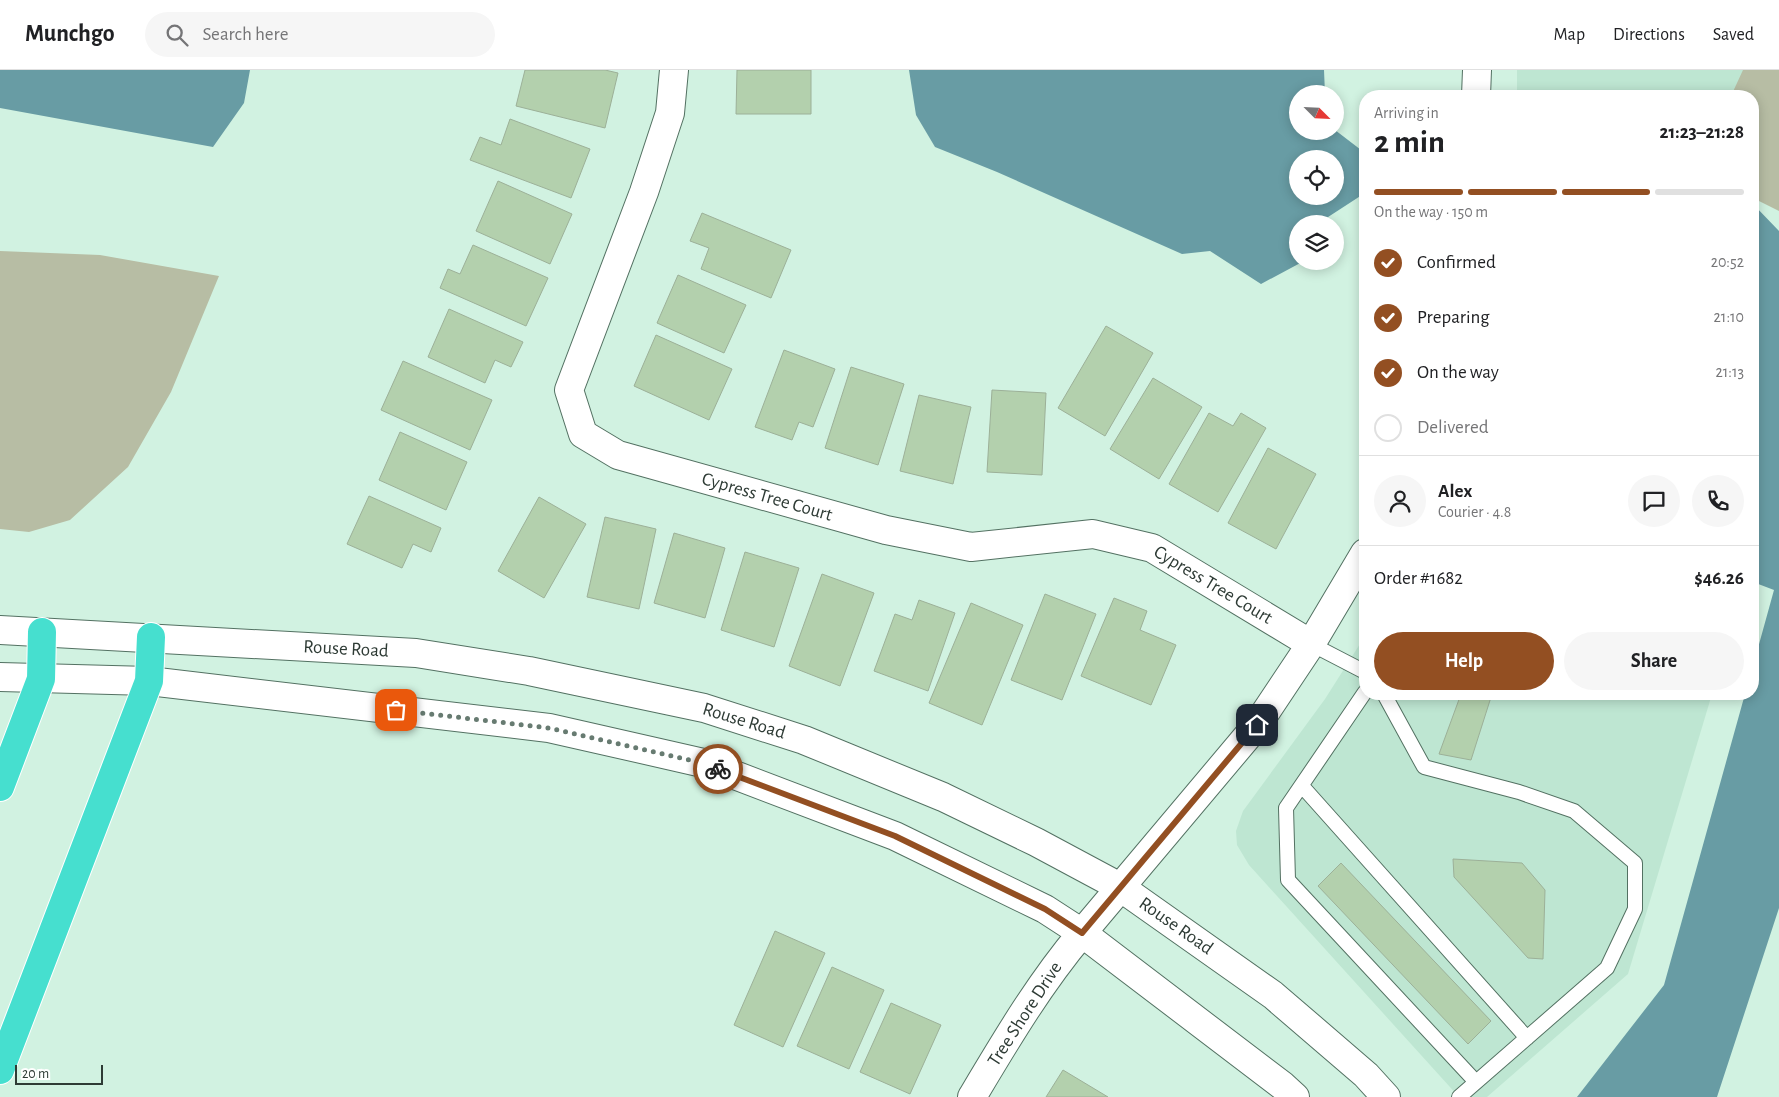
<!DOCTYPE html>
<meta charset="utf-8">
<style>
body{margin:0;font-family:"Alegreya Sans",sans-serif;background:#f6f6f6;color:#202124;height:100vh;display:flex;flex-direction:column;font-size:19px;white-space:nowrap}
*{box-sizing:border-box;margin:0}
p{font-size:16px;color:#757577}
.icon{flex:none;width:28px;height:28px;fill:none;stroke:currentColor;stroke-width:2;stroke-linecap:round;stroke-linejoin:round}
.map{position:relative;flex:1;overflow:hidden}
.details{position:absolute;left:1359px;top:20px;width:400px;height:610px;display:flex;flex-direction:column;background:#fff;border-radius:20px;box-shadow:0 2px 12px #0003}
.details>*{flex:none}
.needle{width:32px;rotate:114deg}
.buttons{position:absolute;left:1289px;top:15px;display:grid;gap:10px}
.buttons a{display:grid;place-items:center;width:55px;height:55px;border-radius:50%;background:#fff;box-shadow:0 2px 12px #0003;font-size:25px}
.scale{position:absolute;left:15px;bottom:12px;width:88px;box-sizing:border-box;padding-left:5px;border:2px solid #2e3b35;border-top:0;font-size:14px;line-height:18px;white-space:nowrap;color:#2e3b35;-webkit-text-stroke:4px #fff;paint-order:stroke}
.pin{position:absolute;display:grid;place-items:center;width:42px;height:42px;color:#fff;margin:-21px;border-radius:10px;box-shadow:0 2px 8px #0006}
.courier{position:absolute;display:grid;place-items:center;width:50px;height:50px;margin:-25px;border:4px solid #934f22;border-radius:50%;background:#fff;color:#222;box-shadow:0 1px 6px #0007}
.head em{font-style:normal;font-weight:700}
.head div{display:flex;flex-direction:column-reverse}
.head{display:flex;align-items:center;justify-content:space-between;height:85px;padding:0 15px}
h1{font-size:32px;font-weight:700;line-height:38px}
.bar{display:grid;grid-template-columns:repeat(4,1fr);gap:8px 5px;align-content:center;height:60px;padding:0 15px}
.bar i{height:6px;border-radius:4px;background:#e0e0e0}
.bar .active{background:#934f22}
.bar p{grid-column:span 4}
.line{display:flex;align-items:center;gap:12px;padding:0 15px;border-top:1px solid #e0e0e0}
.line div{flex:1}
.round{display:grid;place-items:center;flex:none;width:52px;height:52px;border-radius:26px;background:#f6f6f6}
ol{padding:0 15px;list-style:none}
li{display:flex;align-items:center;gap:15px;height:55px}
li p{margin-inline-start:auto}
li .icon{padding:5px;border-radius:50%;background:#934f22;color:#fff;stroke-width:4}
li:last-child{color:#757577}
li i{width:28px;height:28px;border:2px solid #e0e0e0;border-radius:50%}
.primary-button{display:flex;gap:10px;margin-top:auto;padding:10px 15px}
.primary-button a{flex:1;height:58px;border-radius:30px;background:#934f22;color:#fff;font-size:20px;font-weight:700;line-height:58px;text-align:center}
.primary-button a+a{background:#f6f6f6;color:#202124}
header{display:flex;align-items:center;gap:30px;box-sizing:border-box;height:70px;padding:0 25px;background:#fff;border-bottom:1px solid #e0e0e0}
header strong{font-size:24px}
nav{display:flex;gap:28px;margin-inline-start:auto;font-size:18px}
.search{width:350px;height:45px;background:#f6f6f6;display:flex;align-items:center;gap:12px;box-sizing:border-box;padding:0 18px;border-radius:28px;color:#757577;font-size:19px}
.map>svg:first-child{display:block}
.built{fill:#bee6d2}
.green{fill:#b7bda4}
.water{fill:#689ca4;fill-rule:evenodd}
.building{fill:#b3d0ad;stroke:#9cb098}
.lines{fill:none;stroke-linecap:round;stroke-linejoin:round}
.service-casing{stroke:#537162;stroke-width:16}
.minor-casing{stroke:#537162;stroke-width:30}
.tertiary-casing{stroke:#537162;stroke-width:30}
.motorway-casing{stroke:#fff;stroke-width:30}
.service{stroke:#fff;stroke-width:14}
.minor{stroke:#fff;stroke-width:28}
.tertiary{stroke:#fff;stroke-width:28}
.motorway{stroke:#46dfcf;stroke-width:28}
.done{stroke:#677b71;stroke-width:5;stroke-dasharray:0 9}
.route{stroke:#934f22;stroke-width:6}
.labels{text-anchor:middle;dominant-baseline:central;stroke-width:5;stroke-linejoin:round;paint-order:stroke}
.street-label{font-size:19px;fill:#2e3b35;stroke:#fff}
</style>
<header>
<strong>Munchgo</strong>
<div class="search"><svg class="icon" aria-label="search" viewBox="0 0 24 24"><circle cx="10" cy="10" r="6"/><path d="M15 15l6 6"/></svg>Search here</div>
<nav><a>Map</a><a>Directions</a><a>Saved</a></nav>
</header>
<div class="map">
<svg width="1779" height="1027" viewBox="0 0 1779 1027">
<rect width="100%" height="100%" fill="#d1f2e1"/>
<!-- built -->
<path class="built" d="M1517,0h262l-27,26h-235z
M1365,566v58h347l-84,280 -141,123h-28l-210,-232 -12,-20 -1,-14 7,-20 82,-112z"/>
<!-- green -->
<path class="green" d="M1743,0h36v141l-26,-13 -1,-102h-21z
M0,181l100,4 119,21 -48,116 -43,75 -58,53 -41,12 -29,-3z"/>
<!-- water -->
<path class="water" d="M0,0h250l-6,33 -31,44 -213,-39z
M909,0h415l1,24h-27v37h37v-1l30,23v40l-40,26 -1,5h-26v37h6l-43,23 -51,-33 -28,3 -185,-82 -62,-25 -19,-32zM1298,89h37v37h-37z
M1753,134l26,27v677l-62,189h-140l87,-112 81,-291h7l1,-28 21,-76 -21,-8z"/>
<!-- building -->
<path class="building" d="M525,0h80l13,3 -13,55 -89,-22z
M737,0h74v44h-75z
M510,49l80,30 -19,49 -101,-38 10,-23 21,8z
M498,111l74,33 -22,50 -74,-33z
M702,143l89,37 -20,48 -70,-29 8,-21 -19,-7z
M473,175l75,33 -22,48 -86,-38 8,-19 12,5z
M678,205l68,30 -22,48 -67,-30z
M449,239l74,33 -12,25 -16,-7 -10,23 -57,-26z
M1106,256l47,27 -48,83 -47,-28z
M656,265l76,34 -23,51 -75,-34z
M784,280l51,19 -22,58 -14,-5 -7,18 -37,-13z
M403,291l89,39 -22,50 -89,-40z
M851,297l53,17 -26,81 -53,-17z
M1153,308l49,29 -43,72 -49,-30z
M992,320l54,3 -4,82 -55,-3z
M919,325l52,12 -18,77 -53,-13z
M1209,343l24,13 8,-13 25,15 -48,84 -49,-28z
M400,362l67,30 -21,48 -67,-30z
M1268,378l48,26 -40,75 -48,-26z
M369,426l72,32 -10,24 -18,-8 -11,24 -55,-24z
M539,427l47,27 -42,74 -46,-27z
M605,447l51,12 -17,80 -52,-12z
M674,463l51,15 -20,70 -51,-15z
M745,482l54,16 -25,79 -53,-17z
M822,504l52,19 -34,93 -51,-20z
M1045,524l51,20 -34,86 -51,-20z
M1114,528l33,13 -7,19 36,15 -25,60 -70,-29z
M919,530l36,13 -27,78 -54,-20 21,-57 17,6z
M971,533l52,22 -41,100 -53,-22z
M1461,624h31l-21,66 -32,-6z
M1453,789l69,4 23,27 -2,69 -15,-1 -74,-81z
M1341,793l150,158 -23,23 -150,-158z
M775,861l50,22 -42,94 -49,-22z
M832,897l52,23 -35,79 -52,-23z
M891,933l50,22 -31,69 -50,-22z
M1063,1000l45,27h-62z"/>
<g class="lines">
<defs>
<path id="service" d="M1311,574l54,28
M1365,622l-79,116 2,72 188,202
M1384,624l40,73 95,25 55,19 61,52v46l-28,59 -148,129
M1302,716l225,252"/>
<path id="minor" d="M674,0l-4,43 -26,79 -75,198 14,44 35,21 268,75 85,17 122,-13 59,14 159,96
M972,1027c34,-57 67,-113 110,-164"/>
<path id="tertiary" d="M1476,26l1,-26
M0,560l416,23 113,18 175,37 100,32 139,57 93,45 84,45 153,108 93,80 20,22
M0,607l149,4 400,47 154,35 192,73 150,73 37,24 201,153 12,11
M1082,863l175,-208 54,-81 54,-91"/>
<path id="motorway" d="M0,717l41,-108 1,-47
M0,1000l149,-389 2,-44"/>
</defs>
<!-- service casing -->
<use href="#service" class="service-casing"/>
<!-- minor casing -->
<use href="#minor" class="minor-casing"/>
<!-- tertiary casing -->
<use href="#tertiary" class="tertiary-casing"/>
<!-- motorway casing -->
<use href="#motorway" class="motorway-casing"/>
<!-- service -->
<use href="#service" class="service"/>
<!-- minor -->
<use href="#minor" class="minor"/>
<!-- tertiary -->
<use href="#tertiary" class="tertiary"/>
<!-- motorway -->
<use href="#motorway" class="motorway"/>
</g>
<g class="lines">
<!-- done -->
<path class="done" d="M396,640l153,18 154,35 15,6"/>
<!-- route -->
<path class="route" d="M718,699l177,67 150,73 37,24 175,-208"/>
</g>
<g class="labels">
<!-- street labels -->
<g class="street-label">
<text transform="translate(767 427) rotate(16)">Cypress Tree Court</text>
<text transform="translate(1213 515) rotate(31)">Cypress Tree Court</text>
<text transform="translate(346 579) rotate(3)">Rouse Road</text>
<text transform="translate(744 651) rotate(17)">Rouse Road</text>
<text transform="translate(1176 856) rotate(35)">Rouse Road</text>
<text transform="translate(1025 944) rotate(-57)">Tree Shore Drive</text>
</g>
</g>
</svg>
<div class="buttons">
<a><svg class="needle" viewBox="-14 -14 28 28"><path d="M0-13l5 13h-10z" fill="#e53935"/><path d="M0 13l5-13h-10z" fill="#757577"/></svg></a>
<a><svg class="icon" aria-label="locate" viewBox="0 0 24 24"><circle cx="12" cy="12" r="6"/><path d="M12 2v4M12 18v4M2 12h4M18 12h4"/></svg></a>
<a><svg class="icon" aria-label="layers" viewBox="0 0 24 24"><path d="M12 4l9 5-9 5-9-5zM3 14l9 5 9-5"/></svg></a>
</div>
<div class="scale">20 m</div>
<div class="pin" style="left:396px;top:640px;background:#ea580c"><svg class="icon" aria-label="bag" viewBox="0 0 24 24"><path d="M5 8h14l-1 12H6zM9 8a3 3 0 0 1 6 0"/></svg></div>
<div class="pin" style="left:1257px;top:655px;background:#1f2937"><svg class="icon" aria-label="home" viewBox="0 0 24 24"><path d="M3 11l9-7 9 7M6 9v11h12V9"/></svg></div>
<div class="courier" style="left:718px;top:699px"><svg class="icon" aria-label="bike" viewBox="0 0 24 24"><circle cx="6" cy="16" r="4"/><circle cx="18" cy="16" r="4"/><path d="M6 16l4-8h5l3 8M10 8l3 8H6M13 5h3"/></svg></div>
<section class="details">
<div class="head"><div><h1>2 min</h1><p>Arriving in</p></div><em>21:23–21:28</em></div>
<div class="bar"><i class="active"></i><i class="active"></i><i class="active"></i><i></i><p>On the way · 150 m</p></div>
<ol>
<li><svg class="icon" aria-label="check" viewBox="0 0 24 24"><path d="M5 12l5 5 9-10"/></svg>Confirmed<p>20:52</p></li>
<li><svg class="icon" aria-label="check" viewBox="0 0 24 24"><path d="M5 12l5 5 9-10"/></svg>Preparing<p>21:10</p></li>
<li><svg class="icon" aria-label="check" viewBox="0 0 24 24"><path d="M5 12l5 5 9-10"/></svg>On the way<p>21:13</p></li>
<li><i></i>Delivered</li>
</ol>
<div class="line" style="height:90px"><a class="round"><svg class="icon" aria-label="person" viewBox="0 0 24 24"><circle cx="12" cy="8" r="4"/><path d="M4 21q1-7 8-7t8 7"/></svg></a><div><b>Alex</b><p>Courier · 4.8</p></div><a class="round"><svg class="icon" aria-label="chat" viewBox="0 0 24 24"><path d="M4 5h16v11H9l-5 4z"/></svg></a><a class="round"><svg class="icon" aria-label="phone" viewBox="0 0 24 24"><path d="M5 4h4l2 5-3 2q2 4 5 5l2-3 5 2v4C11 20 4 13 5 4z"/></svg></a></div>
<div class="line" style="height:65px"><div>Order #1682</div><b>$46.26</b></div>
<div class="primary-button"><a>Help</a><a>Share</a></div>
</section>
</div>
